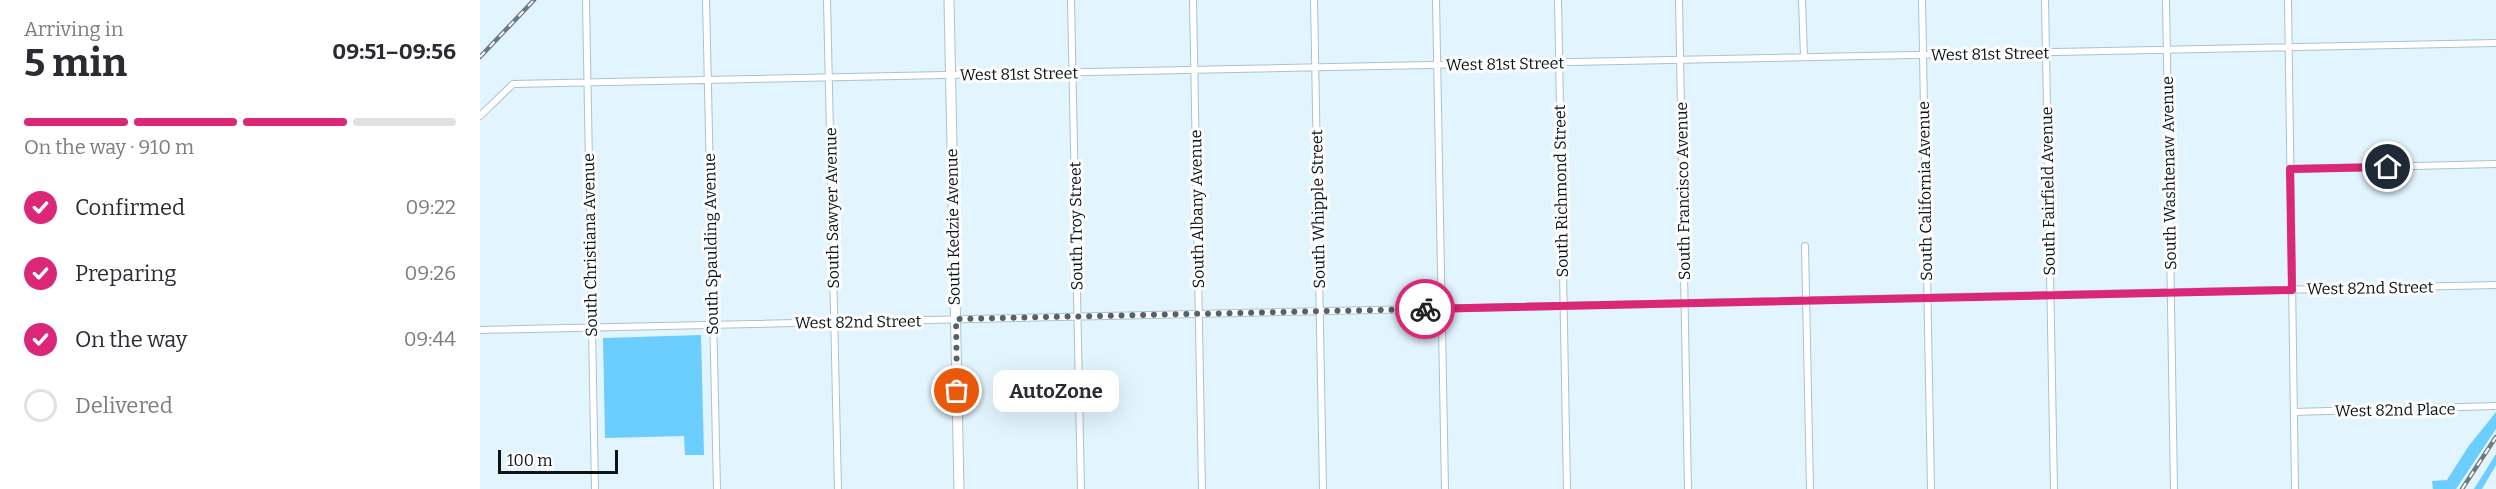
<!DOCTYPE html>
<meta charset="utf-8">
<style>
body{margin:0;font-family:Bitter,serif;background:#f7f7f7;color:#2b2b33;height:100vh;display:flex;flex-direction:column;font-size:22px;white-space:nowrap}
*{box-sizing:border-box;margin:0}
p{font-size:20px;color:#7c7c81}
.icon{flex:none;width:33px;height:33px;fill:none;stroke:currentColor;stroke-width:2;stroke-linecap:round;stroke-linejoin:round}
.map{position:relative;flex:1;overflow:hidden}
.side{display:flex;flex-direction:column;background:#fff;width:480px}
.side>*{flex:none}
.scale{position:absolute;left:18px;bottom:15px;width:120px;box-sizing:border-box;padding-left:6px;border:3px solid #0b1317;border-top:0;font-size:16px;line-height:21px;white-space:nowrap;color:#0b1317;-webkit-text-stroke:4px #fefefe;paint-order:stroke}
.pin{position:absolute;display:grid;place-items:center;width:51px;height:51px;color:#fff;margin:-26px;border:3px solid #fff;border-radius:50%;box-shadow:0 2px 6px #0007}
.courier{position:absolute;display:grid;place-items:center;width:60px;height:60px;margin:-30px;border:4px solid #db2777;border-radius:50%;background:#fff;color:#222;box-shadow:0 2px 8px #0007}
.bubble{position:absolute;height:42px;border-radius:12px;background:#fff;box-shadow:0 6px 24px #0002;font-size:20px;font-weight:700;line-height:42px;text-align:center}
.overview em{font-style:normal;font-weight:700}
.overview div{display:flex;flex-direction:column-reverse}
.overview{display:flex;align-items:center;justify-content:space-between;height:102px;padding:0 24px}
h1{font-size:39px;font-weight:700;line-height:45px}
.bar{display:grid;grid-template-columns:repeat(4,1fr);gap:9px 6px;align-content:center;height:72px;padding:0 24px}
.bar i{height:8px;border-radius:4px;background:#e1e1e2}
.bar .selected{background:#db2777}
.bar p{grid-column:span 4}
ol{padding:0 24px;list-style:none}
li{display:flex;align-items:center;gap:18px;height:66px}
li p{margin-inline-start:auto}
li .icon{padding:6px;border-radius:50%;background:#db2777;color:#fff;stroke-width:4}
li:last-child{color:#7c7c81}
li i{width:33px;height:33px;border:3px solid #e1e1e2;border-radius:50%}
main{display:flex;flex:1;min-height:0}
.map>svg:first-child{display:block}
.green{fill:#6ccefe}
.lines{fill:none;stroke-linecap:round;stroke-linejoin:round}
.minor-casing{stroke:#acc2ce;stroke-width:8}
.secondary-casing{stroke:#acc2ce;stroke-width:11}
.minor{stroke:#fff;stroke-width:6}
.secondary{stroke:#fff;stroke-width:9}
.rail-casing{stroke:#6e7a81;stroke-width:4.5}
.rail{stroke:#fefefe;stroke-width:2;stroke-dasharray:7;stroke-linecap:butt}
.done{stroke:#566268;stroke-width:6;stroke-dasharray:0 10.8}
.route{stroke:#db2777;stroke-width:8}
.labels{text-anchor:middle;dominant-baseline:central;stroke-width:6;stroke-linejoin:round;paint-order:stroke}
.street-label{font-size:16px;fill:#0b1317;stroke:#fefefe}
</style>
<main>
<section class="side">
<div class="overview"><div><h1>5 min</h1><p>Arriving in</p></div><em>09:51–09:56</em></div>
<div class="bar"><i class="selected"></i><i class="selected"></i><i class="selected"></i><i></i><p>On the way · 910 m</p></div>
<ol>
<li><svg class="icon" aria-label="check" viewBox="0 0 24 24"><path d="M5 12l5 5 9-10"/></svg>Confirmed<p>09:22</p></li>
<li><svg class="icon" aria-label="check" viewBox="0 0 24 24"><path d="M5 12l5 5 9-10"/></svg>Preparing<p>09:26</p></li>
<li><svg class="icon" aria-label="check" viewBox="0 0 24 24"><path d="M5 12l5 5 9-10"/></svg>On the way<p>09:44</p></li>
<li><i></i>Delivered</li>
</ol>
</section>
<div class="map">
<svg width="2016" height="489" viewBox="0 0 2016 489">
<rect width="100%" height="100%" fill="#e2f4fe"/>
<!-- green -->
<path class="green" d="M221,335l3,120h-19l-1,-19 -79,2 -2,-100z
M2016,412v17l-40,60h-23l-1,-8 15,-1 21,-33z
M2016,454v11l-14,24h-8z"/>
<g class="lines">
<defs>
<path id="minor" d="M226,0l11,489
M347,0l11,489
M591,0l10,489
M713,0l9,489
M834,0l9,489
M956,0l9,489
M1078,0l9,489
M1199,0l9,489
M1322,0l2,57
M1442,0l9,489
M1565,0l9,489
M1686,0l8,489
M1808,0l7,489
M106,2l9,487
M0,116l33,-32 1983,-41
M1810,169l206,-5
M1325,246l5,243
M0,330l2016,-45
M1814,412l202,-6"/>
<path id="secondary" d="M469,0l10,489"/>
</defs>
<!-- minor casing -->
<use href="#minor" class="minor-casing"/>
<!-- secondary casing -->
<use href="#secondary" class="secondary-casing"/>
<!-- minor -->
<use href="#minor" class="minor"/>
<!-- secondary -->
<use href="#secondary" class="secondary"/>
<defs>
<path id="rail" d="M0,57l54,-57
M1982,489l34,-52"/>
</defs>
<!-- rail casing -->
<use href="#rail" class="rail-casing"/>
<!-- rail -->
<use href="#rail" class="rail"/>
</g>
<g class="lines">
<!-- done -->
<path class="done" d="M477,391l-1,-72 469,-10"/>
<!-- route -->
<path class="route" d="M945,309l867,-19 -2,-121 98,-2"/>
</g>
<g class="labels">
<!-- street labels -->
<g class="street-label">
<text transform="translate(1510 54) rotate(-1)">West 81st Street</text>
<text transform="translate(1025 64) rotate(-1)">West 81st Street</text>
<text transform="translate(539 74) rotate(-1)">West 81st Street</text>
<text transform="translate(1689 173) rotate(-91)">South Washtenaw Avenue</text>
<text transform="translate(1081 191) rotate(-91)">South Richmond Street</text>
<text transform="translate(1203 191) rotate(-91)">South Francisco Avenue</text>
<text transform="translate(1445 191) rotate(-91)">South California Avenue</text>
<text transform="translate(1568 191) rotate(-91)">South Fairfield Avenue</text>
<text transform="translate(352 208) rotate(-91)">South Sawyer Avenue</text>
<text transform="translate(717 209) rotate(-91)">South Albany Avenue</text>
<text transform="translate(838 209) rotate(-91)">South Whipple Street</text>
<text transform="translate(596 226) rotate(-91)">South Troy Street</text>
<text transform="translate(473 227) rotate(-91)">South Kedzie Avenue</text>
<text transform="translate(231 244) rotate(-91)">South Spaulding Avenue</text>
<text transform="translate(110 245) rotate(-91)">South Christiana Avenue</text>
<text transform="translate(1890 288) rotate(-1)">West 82nd Street</text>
<text transform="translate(378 322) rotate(-1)">West 82nd Street</text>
<text transform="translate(1915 410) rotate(-1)">West 82nd Place</text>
</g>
</g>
</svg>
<div class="scale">100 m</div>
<div class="pin" style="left:477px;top:391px;background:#ea580c"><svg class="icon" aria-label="bag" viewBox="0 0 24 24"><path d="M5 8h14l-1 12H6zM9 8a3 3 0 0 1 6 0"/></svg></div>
<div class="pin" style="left:1908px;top:167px;background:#1f2937"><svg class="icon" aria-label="home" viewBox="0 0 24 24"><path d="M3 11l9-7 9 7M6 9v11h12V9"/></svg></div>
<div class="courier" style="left:945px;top:309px"><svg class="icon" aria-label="bike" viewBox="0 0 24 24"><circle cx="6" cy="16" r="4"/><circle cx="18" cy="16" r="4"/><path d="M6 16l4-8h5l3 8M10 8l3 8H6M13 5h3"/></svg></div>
<div class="bubble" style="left:513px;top:370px;width:126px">AutoZone</div>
</div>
</main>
